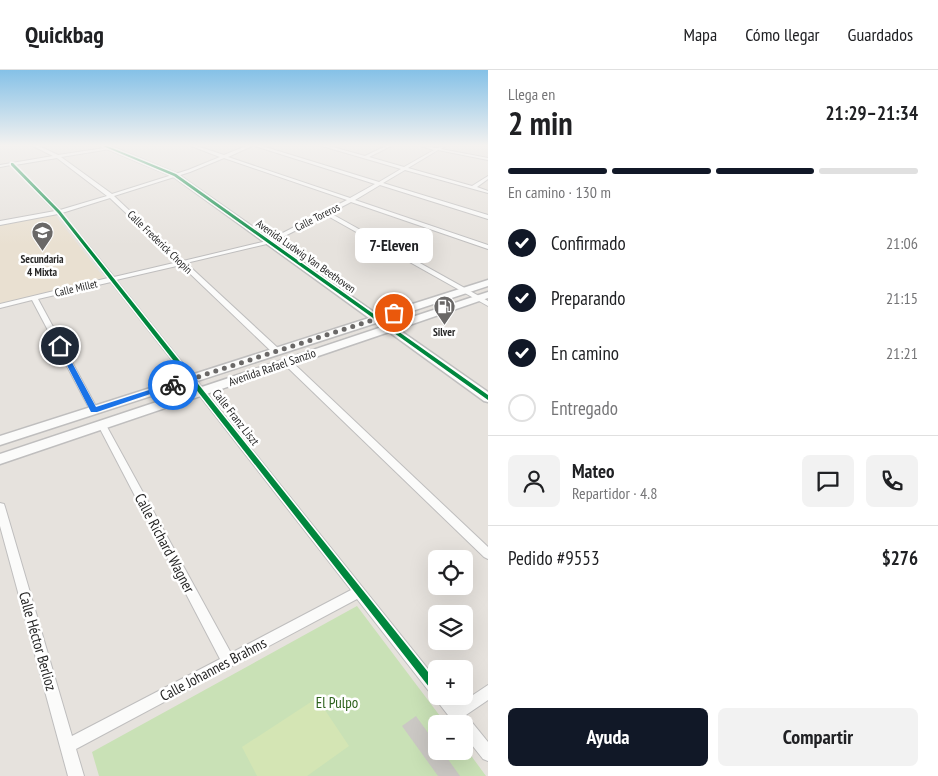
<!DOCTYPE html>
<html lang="es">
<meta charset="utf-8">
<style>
body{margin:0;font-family:"PT Sans Narrow",sans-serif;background:#f2f2f2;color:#202124;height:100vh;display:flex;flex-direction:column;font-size:19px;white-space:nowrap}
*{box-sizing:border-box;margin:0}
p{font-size:16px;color:#757577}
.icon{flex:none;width:28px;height:28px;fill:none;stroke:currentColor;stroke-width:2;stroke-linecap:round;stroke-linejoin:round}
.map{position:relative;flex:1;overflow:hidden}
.drawer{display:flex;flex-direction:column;background:#fff;width:450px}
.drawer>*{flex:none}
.tools{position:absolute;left:428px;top:480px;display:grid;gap:10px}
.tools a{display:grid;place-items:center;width:45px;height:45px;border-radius:8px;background:#fff;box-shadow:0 5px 20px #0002;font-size:25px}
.pin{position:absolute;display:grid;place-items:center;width:42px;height:42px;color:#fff;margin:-21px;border:2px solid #fff;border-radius:50%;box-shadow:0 1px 5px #0007}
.courier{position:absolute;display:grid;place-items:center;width:50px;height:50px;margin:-25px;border:4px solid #1a73e8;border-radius:50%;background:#fff;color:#222;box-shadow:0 1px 6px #0007}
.bubble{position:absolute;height:35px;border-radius:8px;background:#fff;box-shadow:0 5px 20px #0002;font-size:16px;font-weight:700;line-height:35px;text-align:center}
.headline em{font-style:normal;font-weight:700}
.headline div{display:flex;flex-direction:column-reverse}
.headline{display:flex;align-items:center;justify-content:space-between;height:85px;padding:0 20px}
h1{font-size:32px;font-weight:700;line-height:38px}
.bar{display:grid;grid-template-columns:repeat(4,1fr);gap:8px 5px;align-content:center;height:60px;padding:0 20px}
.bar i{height:6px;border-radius:4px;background:#e0e0e0}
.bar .current{background:#111827}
.bar p{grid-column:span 4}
.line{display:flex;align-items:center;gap:12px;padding:0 20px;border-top:1px solid #e0e0e0}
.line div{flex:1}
.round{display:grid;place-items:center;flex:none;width:52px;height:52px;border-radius:8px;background:#f2f2f2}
ol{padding:0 20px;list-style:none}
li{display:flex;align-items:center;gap:15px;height:55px}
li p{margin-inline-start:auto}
li .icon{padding:5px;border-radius:50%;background:#111827;color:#fff;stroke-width:4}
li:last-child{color:#757577}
li i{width:28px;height:28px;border:2px solid #e0e0e0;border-radius:50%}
.cta{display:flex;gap:10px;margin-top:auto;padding:10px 20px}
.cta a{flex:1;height:58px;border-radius:8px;background:#111827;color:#fff;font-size:20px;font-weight:700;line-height:58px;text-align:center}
.cta a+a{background:#f2f2f2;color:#202124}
header{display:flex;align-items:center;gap:30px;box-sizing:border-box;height:70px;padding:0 25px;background:#fff;border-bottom:1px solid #e0e0e0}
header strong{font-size:24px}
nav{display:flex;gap:28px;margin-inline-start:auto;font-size:18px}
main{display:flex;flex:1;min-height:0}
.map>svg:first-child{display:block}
.education{fill:#e9e0d1}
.green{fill:#c9e1b6}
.pitch{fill:#d4e5b4}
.building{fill:#cbc8c4}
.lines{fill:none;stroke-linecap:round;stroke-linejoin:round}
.street-casing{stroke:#bfbebe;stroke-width:2}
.secondary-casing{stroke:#bfbebe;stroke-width:3}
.street{fill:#fbfbfa;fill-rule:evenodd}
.secondary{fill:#fbfbfa;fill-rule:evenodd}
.cycleway-casing{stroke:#fff;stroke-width:3}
.cycleway{fill:#00873e;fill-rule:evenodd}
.route{fill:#1a73e8}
.done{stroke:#6a6867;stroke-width:5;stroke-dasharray:0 9}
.labels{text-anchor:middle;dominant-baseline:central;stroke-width:5;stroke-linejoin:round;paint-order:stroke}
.far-street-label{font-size:11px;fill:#272727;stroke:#fff}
.far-poi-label{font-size:11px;font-weight:bold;fill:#272727;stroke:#fff}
.street-label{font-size:12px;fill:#272727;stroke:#fff}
.near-street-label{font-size:15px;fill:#272727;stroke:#fff}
.near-park-label{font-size:15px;fill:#2c611b;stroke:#fff}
</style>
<header>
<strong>Quickbag</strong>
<nav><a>Mapa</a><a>Cómo llegar</a><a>Guardados</a></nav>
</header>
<main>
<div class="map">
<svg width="488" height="706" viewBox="0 0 488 706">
<rect width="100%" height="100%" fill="#e6e2dd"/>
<!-- education -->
<path class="education" d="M54,144l51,65 -105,25v-80z"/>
<!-- green -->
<path class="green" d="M357,536l89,118h-10v27h28v-5l22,30h-387l-7,-24z"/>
<!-- pitch -->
<path class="pitch" d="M317,628l32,48 -42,30h-50l-15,-29z"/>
<!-- building -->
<path class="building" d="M416,646l20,28v7h6l18,25h-22l-36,-50z"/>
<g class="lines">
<defs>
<path id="street" d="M33,76h6l19,9 53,-8 -1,2 -49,8 51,37 76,-24 32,-13 -29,-11h6l27,9 22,-9h6l-24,11 122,41 25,-14 -120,-38h7l117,36 22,-13 -79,-23h7l36,10 21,-10h5l-22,11 35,10 30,-17 -14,-4 17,2 8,-2 -4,3 47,9v2l-50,-10 -30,18 64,18 16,-10v3l-11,8 11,4v2l-83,-23 -22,13 105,32v4l-108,-34 -25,15 133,45v4l-137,-47 -21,11 158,88v5l-162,-91 -55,28 -85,20 93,86v4h-6l-92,-88 -65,15 320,399v17h15l7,9 30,-20v15l-22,15 22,27v19l-5,-2 -19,-24v-11h-9l-18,-23 -2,-5 -4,-2 -74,-95 -281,150 8,27h-16l-68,-250v-23l4,1 1,3 67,229 148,-77 -122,-234 1,-2h6l1,2 125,228 120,-63 -240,-308 -73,17 60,111 -4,3 -4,-3 -58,-110 -32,8v-4l108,-26 -50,-64 -58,11v-4l55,-10 -44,-46 -11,2v-2l53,-9zM57,88l50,38 -47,14 -45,-45zM224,88l123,42 -80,41 -84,20 -69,-65 76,-24zM110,128l68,64 -64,15 -52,-64z
M284,290h6l198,187v12l-4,-2 -200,-193 -1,-2z"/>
<path id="secondary" d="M101,76h8l68,28 201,141 110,-35v6l-103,34 6,4 97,-32v6l-90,31 90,63v10l-4,-1 -95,-69 -389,132v-10l382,-127 -6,-4 -376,122v-9l369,-118 -196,-142z"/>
</defs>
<!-- street casing -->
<use href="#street" class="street-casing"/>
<!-- secondary casing -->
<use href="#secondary" class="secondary-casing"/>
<!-- street -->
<use href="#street" class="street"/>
<!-- secondary -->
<use href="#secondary" class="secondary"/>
<defs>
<path id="cycleway" d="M107,76l69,28 312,221v5l-314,-224 -71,-30z
M11,93h2l47,48 376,471v12l-3,-2 -375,-479 -47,-48z"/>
</defs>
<!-- cycleway casing -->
<use href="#cycleway" class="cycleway-casing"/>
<!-- cycleway -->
<use href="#cycleway" class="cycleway"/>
</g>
<!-- sky -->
<linearGradient id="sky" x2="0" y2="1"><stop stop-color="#85c1e7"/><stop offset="0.43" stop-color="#f4f2f0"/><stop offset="1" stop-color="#f4f2f0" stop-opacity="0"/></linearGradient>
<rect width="488" height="175" fill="url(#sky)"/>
<!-- route -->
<path class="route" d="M58,275l5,1 33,61 75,-24 6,2 -80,27h-6l-34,-66z"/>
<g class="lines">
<!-- done -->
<path class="done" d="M173,315l221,-72"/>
</g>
<!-- icons -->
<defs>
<symbol id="school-pin" viewBox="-11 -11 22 30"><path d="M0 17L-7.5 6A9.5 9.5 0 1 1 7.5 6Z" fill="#6a6867" stroke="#fff"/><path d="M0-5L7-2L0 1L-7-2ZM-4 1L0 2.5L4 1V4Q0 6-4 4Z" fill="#fff"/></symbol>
<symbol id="fuel-pin" viewBox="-11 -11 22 30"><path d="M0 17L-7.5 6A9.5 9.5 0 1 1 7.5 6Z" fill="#6a6867" stroke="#fff"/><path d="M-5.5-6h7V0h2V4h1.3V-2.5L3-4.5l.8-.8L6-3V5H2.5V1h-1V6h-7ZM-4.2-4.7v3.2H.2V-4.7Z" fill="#fff"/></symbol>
</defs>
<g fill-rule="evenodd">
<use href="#school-pin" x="30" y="150" width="25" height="34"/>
<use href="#fuel-pin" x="432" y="224" width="25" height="34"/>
</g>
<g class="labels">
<!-- far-street labels -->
<g class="far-street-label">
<text transform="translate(317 147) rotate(-27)">Calle Toreros</text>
<text transform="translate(160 172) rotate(44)">Calle Frederick Chopin</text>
<text transform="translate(306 186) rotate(35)">Avenida Ludwig Van Beethoven</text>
<text transform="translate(76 218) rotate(-13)">Calle Millet</text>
</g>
<!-- far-poi labels -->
<g class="far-poi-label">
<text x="42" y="189">Secundaria<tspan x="42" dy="13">4 Mixta</tspan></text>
<text x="444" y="262">Silver</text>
</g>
<!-- street labels -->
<g class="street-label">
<text transform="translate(272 297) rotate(-19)">Avenida Rafael Sanzio</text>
<text transform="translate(236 347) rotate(52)">Calle Franz Liszt</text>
</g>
<!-- near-street labels -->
<g class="near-street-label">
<text transform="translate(165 473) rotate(62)">Calle Richard Wagner</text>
<text transform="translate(38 571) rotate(74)">Calle Héctor Berlioz</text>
<text transform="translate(213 599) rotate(-28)">Calle Johannes Brahms</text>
</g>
<!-- near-park labels -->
<g class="near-park-label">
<text x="337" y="632">El Pulpo</text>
</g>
</g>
</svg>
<div class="tools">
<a><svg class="icon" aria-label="locate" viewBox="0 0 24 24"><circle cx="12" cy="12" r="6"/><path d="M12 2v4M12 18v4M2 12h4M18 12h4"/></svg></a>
<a><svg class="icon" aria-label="layers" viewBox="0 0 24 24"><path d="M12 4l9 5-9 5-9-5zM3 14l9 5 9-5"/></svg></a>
<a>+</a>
<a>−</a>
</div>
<div class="pin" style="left:394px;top:243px;background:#ea580c"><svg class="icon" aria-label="bag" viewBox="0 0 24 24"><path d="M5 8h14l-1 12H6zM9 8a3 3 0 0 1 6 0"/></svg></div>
<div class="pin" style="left:60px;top:276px;background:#1f2937"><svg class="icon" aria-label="home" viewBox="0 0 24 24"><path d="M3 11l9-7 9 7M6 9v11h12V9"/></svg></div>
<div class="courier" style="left:173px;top:315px"><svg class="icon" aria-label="bike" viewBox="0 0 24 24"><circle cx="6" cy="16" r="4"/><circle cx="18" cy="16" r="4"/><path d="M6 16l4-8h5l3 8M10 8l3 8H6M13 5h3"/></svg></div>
<div class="bubble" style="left:355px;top:158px;width:78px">7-Eleven</div>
</div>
<section class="drawer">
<div class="headline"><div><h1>2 min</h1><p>Llega en</p></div><em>21:29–21:34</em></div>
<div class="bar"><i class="current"></i><i class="current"></i><i class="current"></i><i></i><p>En camino · 130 m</p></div>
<ol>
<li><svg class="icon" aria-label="check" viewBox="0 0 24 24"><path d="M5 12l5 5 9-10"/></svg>Confirmado<p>21:06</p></li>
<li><svg class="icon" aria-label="check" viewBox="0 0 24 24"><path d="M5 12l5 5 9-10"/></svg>Preparando<p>21:15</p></li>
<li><svg class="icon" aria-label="check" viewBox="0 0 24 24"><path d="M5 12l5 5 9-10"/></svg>En camino<p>21:21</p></li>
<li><i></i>Entregado</li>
</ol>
<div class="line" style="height:90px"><a class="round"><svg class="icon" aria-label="person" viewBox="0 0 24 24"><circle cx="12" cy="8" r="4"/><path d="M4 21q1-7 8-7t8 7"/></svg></a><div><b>Mateo</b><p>Repartidor · 4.8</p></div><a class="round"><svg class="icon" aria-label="chat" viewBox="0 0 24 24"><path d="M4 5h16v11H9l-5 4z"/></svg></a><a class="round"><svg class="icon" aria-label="phone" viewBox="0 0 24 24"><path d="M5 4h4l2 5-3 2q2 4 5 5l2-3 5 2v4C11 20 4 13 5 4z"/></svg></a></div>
<div class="line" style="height:65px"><div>Pedido #9553</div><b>$276</b></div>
<div class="cta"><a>Ayuda</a><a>Compartir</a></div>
</section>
</main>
